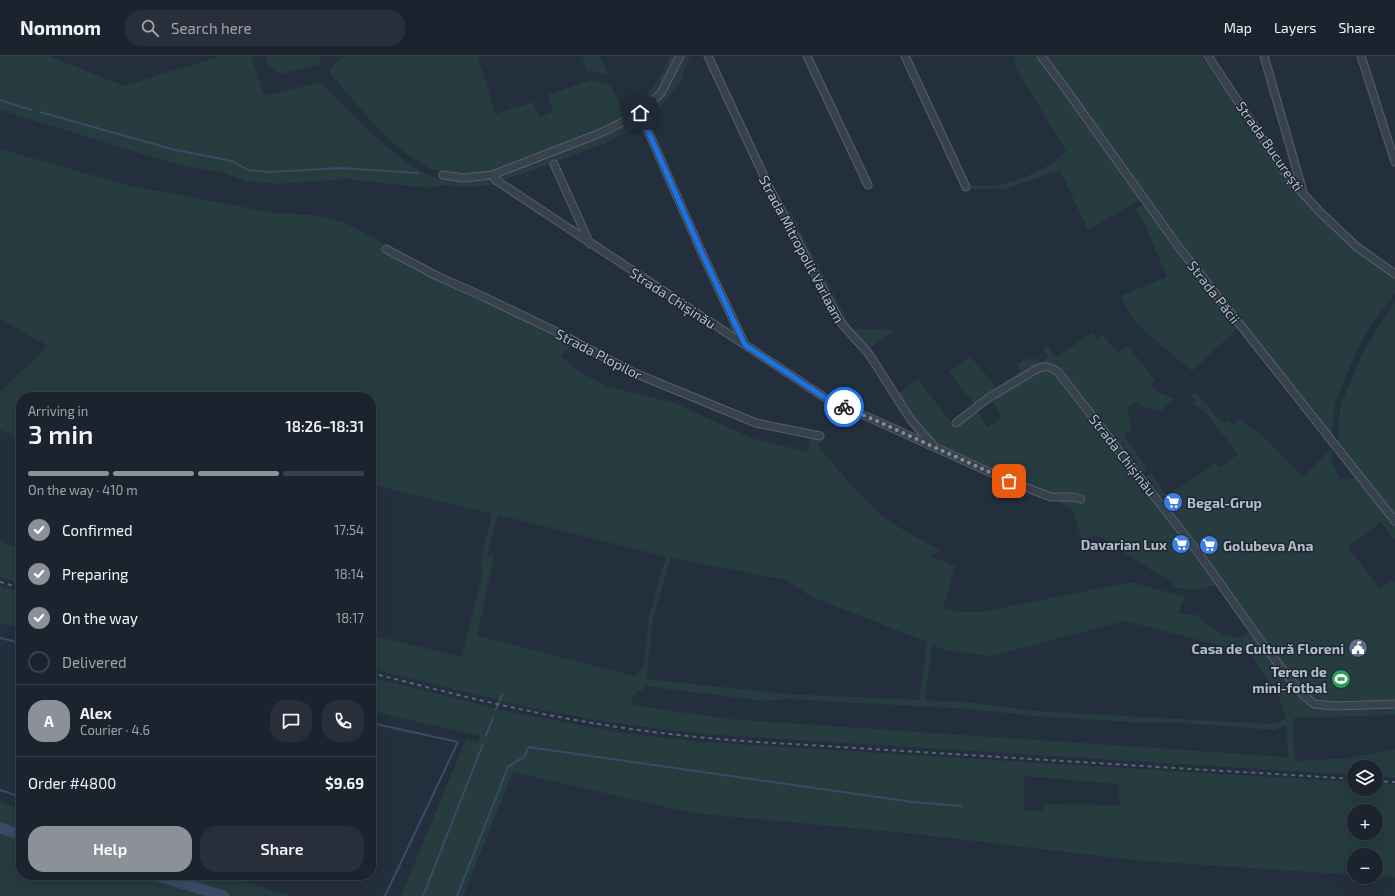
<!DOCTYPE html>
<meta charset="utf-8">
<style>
body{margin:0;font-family:"Exo 2",sans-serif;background:#282f3a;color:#f1f3f6;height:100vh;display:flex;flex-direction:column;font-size:15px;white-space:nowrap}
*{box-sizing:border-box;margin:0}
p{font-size:13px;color:#a0a4aa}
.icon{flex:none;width:22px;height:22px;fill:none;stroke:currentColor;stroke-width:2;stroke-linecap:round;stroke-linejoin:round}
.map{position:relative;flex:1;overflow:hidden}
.drawer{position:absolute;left:16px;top:336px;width:360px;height:488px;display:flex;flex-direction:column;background:#1b232e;border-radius:16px;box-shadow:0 4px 16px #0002,0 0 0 1px #39404a}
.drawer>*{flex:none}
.buttons{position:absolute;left:1347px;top:704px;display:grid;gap:8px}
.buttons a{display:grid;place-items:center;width:36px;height:36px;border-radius:50%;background:#1b232e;box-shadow:0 4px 16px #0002,0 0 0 1px #39404a;font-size:20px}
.pin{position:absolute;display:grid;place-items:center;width:34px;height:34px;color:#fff;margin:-17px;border-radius:8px;box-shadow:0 2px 6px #0006}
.courier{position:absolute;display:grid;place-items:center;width:40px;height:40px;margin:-20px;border:3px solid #1a73e8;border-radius:50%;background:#fff;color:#222;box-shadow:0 1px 5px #0007}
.head em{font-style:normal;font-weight:600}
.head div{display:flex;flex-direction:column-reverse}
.head{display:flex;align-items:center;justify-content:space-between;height:68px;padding:0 12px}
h1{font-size:26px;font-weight:600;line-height:30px}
.bar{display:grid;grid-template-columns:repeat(4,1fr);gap:6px 4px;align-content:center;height:48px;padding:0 12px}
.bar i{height:5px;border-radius:3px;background:#39404a}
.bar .on{background:#8c9099}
.bar p{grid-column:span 4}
.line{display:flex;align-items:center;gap:10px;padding:0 12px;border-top:1px solid #39404a}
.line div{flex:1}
.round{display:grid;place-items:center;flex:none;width:42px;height:42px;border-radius:16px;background:#282f3a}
ol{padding:0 12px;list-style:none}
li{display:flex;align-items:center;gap:12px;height:44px}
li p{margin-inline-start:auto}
li .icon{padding:4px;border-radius:50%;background:#8c9099;color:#fff;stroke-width:4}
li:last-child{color:#a0a4aa}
li i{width:22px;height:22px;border:2px solid #39404a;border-radius:50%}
.cta{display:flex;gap:8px;margin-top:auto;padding:8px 12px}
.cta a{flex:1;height:46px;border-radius:16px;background:#8c9099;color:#fff;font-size:16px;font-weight:600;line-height:46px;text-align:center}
.cta a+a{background:#282f3a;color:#f1f3f6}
header{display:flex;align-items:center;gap:24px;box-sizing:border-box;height:56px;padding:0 20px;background:#1b232e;border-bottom:1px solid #39404a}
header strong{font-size:19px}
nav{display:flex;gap:22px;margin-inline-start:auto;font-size:14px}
.search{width:280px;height:36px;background:#282f3a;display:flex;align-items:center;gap:10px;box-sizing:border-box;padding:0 14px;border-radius:16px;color:#a0a4aa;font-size:15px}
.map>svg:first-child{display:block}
.green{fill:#263c3f;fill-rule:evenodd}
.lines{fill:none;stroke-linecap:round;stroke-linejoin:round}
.stream{stroke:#394c67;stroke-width:2}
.river{stroke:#394c67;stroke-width:11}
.minor-casing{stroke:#565f6c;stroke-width:9}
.minor{stroke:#38414e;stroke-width:7}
.rail{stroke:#5a6575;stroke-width:2;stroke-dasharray:4 4;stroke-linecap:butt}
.done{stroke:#828b98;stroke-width:4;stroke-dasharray:0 7.2}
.route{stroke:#1a73e8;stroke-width:5}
.labels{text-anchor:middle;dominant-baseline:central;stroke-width:3;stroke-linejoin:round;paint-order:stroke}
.street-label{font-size:14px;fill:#b4bcc9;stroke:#1d2633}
.poi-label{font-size:14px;font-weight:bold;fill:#b4bcc9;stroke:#1d2633;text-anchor:end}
</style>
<header>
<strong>Nomnom</strong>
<div class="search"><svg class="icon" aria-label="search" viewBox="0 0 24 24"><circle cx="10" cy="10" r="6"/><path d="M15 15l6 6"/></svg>Search here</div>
<nav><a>Map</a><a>Layers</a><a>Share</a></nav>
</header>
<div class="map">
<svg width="1395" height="840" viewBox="0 0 1395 840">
<rect width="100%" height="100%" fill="#242f3e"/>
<!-- green -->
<path class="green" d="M0,0h49l75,30 96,-30h31l13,40 57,-14c27,27 78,84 113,95 17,6 36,4 54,2l7,6 -29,2 -22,-2 -16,3 -82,-9 -69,5 -31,-3 -25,-9 -46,-8 -175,-54z
M266,0h52l4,8 -42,10 -11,-7z
M344,0h133l19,58 37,-12 6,15 14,-5 -5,-17 43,-15 20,5 14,33 -40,19 -90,34 -21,4 -20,-1 -26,-6v-1c-39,-20 -69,-61 -98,-94l-1,-3z
M582,0h18l8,19 -21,-5z
M670,0h6c-10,25 -22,47 -47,59l-2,-5c21,-12 35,-32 43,-54z
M683,0h7l-10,27 -32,39 -3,-8c19,-20 28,-32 38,-58z
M1014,0h21l105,144 -52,30 -28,-60 -54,19h-37l-1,-3c11,-1 24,1 35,-2 22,-6 48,-16 63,-33l-50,-83z
M1046,0h155l84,122 70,69 24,21 16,9v16l-25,33 -14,26 -21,51 -3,33 -151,-194z
M640,62l3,7 -44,21 -96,35 -6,-5 98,-37z
M0,93l127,36 148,28 38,2 31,7 39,21v8l30,18 67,28 92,47 -11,12 17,15 29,15 70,18 74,34 56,14 4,-16 11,3 -4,7c20,23 39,48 62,68 19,15 40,25 61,37l-11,5 25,10 -12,43 18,3h20l150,-30 54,15 -7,15c6,4 11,1 18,3 2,1 5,4 7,6 13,11 30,23 46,11l54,67 9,7 9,3 74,-2v8l-101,3 -1,9 2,34 54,-3 46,-9v29l-19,-2v-9h-22v8l-651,-41 -97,-12 -78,-15 -157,-38v-34l91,22 20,-83 -1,-15 11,-45 -121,-30v-87h-350v44l-21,-12v-37l48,-46 -48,-27zM498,459l168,42 -17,60 -5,47 -3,6 -6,6 -158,-40 17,-80 -7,-1zM671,502l115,22 24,16 117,46 -8,58 -132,-6 -141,-15 7,-61zM1126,565l111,29 15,6 28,43 6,20 -15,5 -236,-13 -58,-8 -52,-3 7,-55 12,5 46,6zM645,630l120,15 24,-2 179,10 66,7 95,6 51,1 94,7 12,-5 2,32 -559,-38 -97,-14v-6l5,-9 5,2z
M1144,149l94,123 -46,43c-21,-19 -63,-47 -71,-75l46,-19 -22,-52 -10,-16z
M789,153l63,120 43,1 -26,19 -26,-26 -58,-111z
M1395,246v212l-57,-70 2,-36 2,-6 22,-52z
M1092,277l5,6 6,-4 15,18 10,-7 27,35 -4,4 5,6 19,8 -15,12 -20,-5 -3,-5 -11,7 3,5 2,16 -7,6 24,35 -5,3 -21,-30 -1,5 -60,-78 -7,-6 -13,-1 -66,42 -26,-33 21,-16 26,31 25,-16 -4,-6 11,-7 3,2 3,-2 7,4 7,-5 -5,-8 4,-4 6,9 5,2z
M1043,312l12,5 162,212 -22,5 -23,-3 2,-6 -20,-9 -56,-37 -16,5 -10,-31 -138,-66 -23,-25 -14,-24 21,-15 36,47 6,-1 17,-14 11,16 14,-10 -10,-16 44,-30z
M1194,336l29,31 4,-3 6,5 7,-6 26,20 37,38 29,-30c-2,14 1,21 9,32l16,-1 38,47v15l-14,-18 -33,25 32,42 12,-9 3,3v118c-25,1 -66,8 -87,-5 -49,-60 -92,-124 -138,-186l1,-1 -25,-33 5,-3 16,23 49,-33 4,5 18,-14 -34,-43 -11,-7 3,-4 -5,-4z
M0,486l21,6v35l-21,-6z
M0,530l21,5v37l-21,-5z
M371,621l130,33 115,22 86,10 652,40v7h22v-6l19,1v93l-19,-1v-21h-22v20l-221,-15 -217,-26 -224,-21 -179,-41 -50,124h-62l65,-157 12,3 2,-6 -109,-25zM1024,720l94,8 2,21 -76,-1v7l-20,-1zM1354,755h22v22h-22z
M0,746l21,7v66h203l66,21h-290z"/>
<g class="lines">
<!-- stream -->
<path class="stream" d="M0,44l31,10
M40,56l135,38 57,11 16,9 22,2 70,-4 77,5
M0,582l21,5
M496,653l6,-14
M371,667l87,19 -73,154
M486,679l7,-17
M0,734l21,7
M423,840l60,-152
M457,840l51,-129 17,-11 3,-9 385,55 48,4"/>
<!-- river -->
<path class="river" d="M0,772l21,7
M155,819l69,21"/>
<defs>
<path id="minor" d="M708,0l61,131 72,136 28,31 42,66 22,25
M807,0l61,129
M905,0l61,131
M1041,0l21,28 116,162 217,275
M1208,0l80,121 32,35 37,35 38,27
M1264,0l39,136
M1361,0l34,106
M640,57l62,140 43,92
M554,108l36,80
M443,119l21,3 28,-3 106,-41 31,-15 11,-6 21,-20 19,-37
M492,119l5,6 339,224 21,7 152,69 42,16h22l8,2
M386,193l51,27 45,20 75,36 75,40 124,51 64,13
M956,367l31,-24 48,-29c9,-5 14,-4 23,2l142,183 65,92 37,47 12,10 22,2 59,-2"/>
</defs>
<!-- minor casing -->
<use href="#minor" class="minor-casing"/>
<!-- minor -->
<use href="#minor" class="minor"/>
<!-- rail -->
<path class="rail" d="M0,526l21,6
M371,617c56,14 112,29 168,40 72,15 145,24 219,29l596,37
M1376,725l19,1"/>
</g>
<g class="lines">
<!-- done -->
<path class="done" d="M844,351l13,5 152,69"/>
<!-- route -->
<path class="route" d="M640,57l62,140 43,92 91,60 8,2"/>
</g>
<!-- icons -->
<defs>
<symbol id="supermarket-disc" viewBox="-11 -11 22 22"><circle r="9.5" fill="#3f7fe0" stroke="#1d2633"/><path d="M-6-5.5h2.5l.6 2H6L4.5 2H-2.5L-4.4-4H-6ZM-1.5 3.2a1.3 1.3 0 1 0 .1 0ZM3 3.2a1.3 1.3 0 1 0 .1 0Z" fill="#fff"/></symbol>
<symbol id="civic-disc" viewBox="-11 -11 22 22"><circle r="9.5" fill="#5c6f8a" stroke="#1d2633"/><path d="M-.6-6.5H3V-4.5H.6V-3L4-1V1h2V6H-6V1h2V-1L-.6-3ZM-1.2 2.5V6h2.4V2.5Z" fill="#fff"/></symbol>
<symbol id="stadium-disc" viewBox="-11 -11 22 22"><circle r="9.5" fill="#2e9e5b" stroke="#1d2633"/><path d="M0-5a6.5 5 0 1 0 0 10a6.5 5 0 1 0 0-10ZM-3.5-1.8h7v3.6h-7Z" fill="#fff"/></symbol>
</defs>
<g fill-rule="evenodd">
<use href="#supermarket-disc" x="1162" y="435" width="22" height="22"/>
<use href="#supermarket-disc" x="1170" y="477" width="22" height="22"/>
<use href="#supermarket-disc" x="1198" y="478" width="22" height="22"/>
<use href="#civic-disc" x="1347" y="581" width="22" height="22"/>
<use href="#stadium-disc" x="1330" y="612" width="22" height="22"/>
</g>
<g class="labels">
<!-- street labels -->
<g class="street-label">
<text transform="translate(1270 90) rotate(55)">Strada București</text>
<text transform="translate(802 193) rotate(62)">Strada Mitropolit Varlaam</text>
<text transform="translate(1214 236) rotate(52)">Strada Păcii</text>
<text transform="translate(673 242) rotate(33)">Strada Chișinău</text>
<text transform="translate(599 298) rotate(27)">Strada Plopilor</text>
<text transform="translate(1123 399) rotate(52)">Strada Chișinău</text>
</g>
<!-- poi labels -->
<g class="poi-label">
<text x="1187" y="446" text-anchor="start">Begal-Grup</text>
<text x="1167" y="488">Davarian Lux</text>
<text x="1223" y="489" text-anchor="start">Golubeva Ana</text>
<text x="1344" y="592">Casa de Cultură Floreni</text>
<text x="1327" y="615">Teren de<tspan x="1327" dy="16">mini-fotbal</tspan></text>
</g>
</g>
</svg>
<div class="buttons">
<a><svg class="icon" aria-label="layers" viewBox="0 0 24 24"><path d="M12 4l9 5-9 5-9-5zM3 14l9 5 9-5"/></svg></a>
<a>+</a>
<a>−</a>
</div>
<div class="pin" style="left:1009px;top:425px;background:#ea580c"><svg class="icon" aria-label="bag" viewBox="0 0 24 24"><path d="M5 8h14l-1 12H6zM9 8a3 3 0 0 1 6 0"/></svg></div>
<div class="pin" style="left:640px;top:57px;background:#1f2937"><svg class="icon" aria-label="home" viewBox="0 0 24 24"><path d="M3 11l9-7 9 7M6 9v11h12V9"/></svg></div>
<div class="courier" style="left:844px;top:351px"><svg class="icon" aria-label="bike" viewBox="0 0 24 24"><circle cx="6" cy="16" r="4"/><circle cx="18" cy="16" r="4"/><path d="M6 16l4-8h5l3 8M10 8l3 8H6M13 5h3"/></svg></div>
<section class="drawer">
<div class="head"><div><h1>3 min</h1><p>Arriving in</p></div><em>18:26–18:31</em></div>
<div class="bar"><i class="on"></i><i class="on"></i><i class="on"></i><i></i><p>On the way · 410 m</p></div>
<ol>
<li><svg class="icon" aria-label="check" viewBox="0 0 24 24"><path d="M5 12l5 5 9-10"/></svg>Confirmed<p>17:54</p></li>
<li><svg class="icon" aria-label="check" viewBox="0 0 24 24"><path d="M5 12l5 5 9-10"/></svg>Preparing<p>18:14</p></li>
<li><svg class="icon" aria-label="check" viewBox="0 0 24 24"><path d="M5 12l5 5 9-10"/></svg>On the way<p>18:17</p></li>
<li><i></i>Delivered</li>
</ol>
<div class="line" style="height:72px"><b class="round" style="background:#8c9099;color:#fff">A</b><div><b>Alex</b><p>Courier · 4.6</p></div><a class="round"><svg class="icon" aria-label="chat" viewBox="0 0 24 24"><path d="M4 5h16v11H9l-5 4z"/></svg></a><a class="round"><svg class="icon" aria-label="phone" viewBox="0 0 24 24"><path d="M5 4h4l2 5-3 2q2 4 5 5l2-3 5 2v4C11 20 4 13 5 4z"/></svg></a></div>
<div class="line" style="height:52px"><div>Order #4800</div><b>$9.69</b></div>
<div class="cta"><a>Help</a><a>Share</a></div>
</section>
</div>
